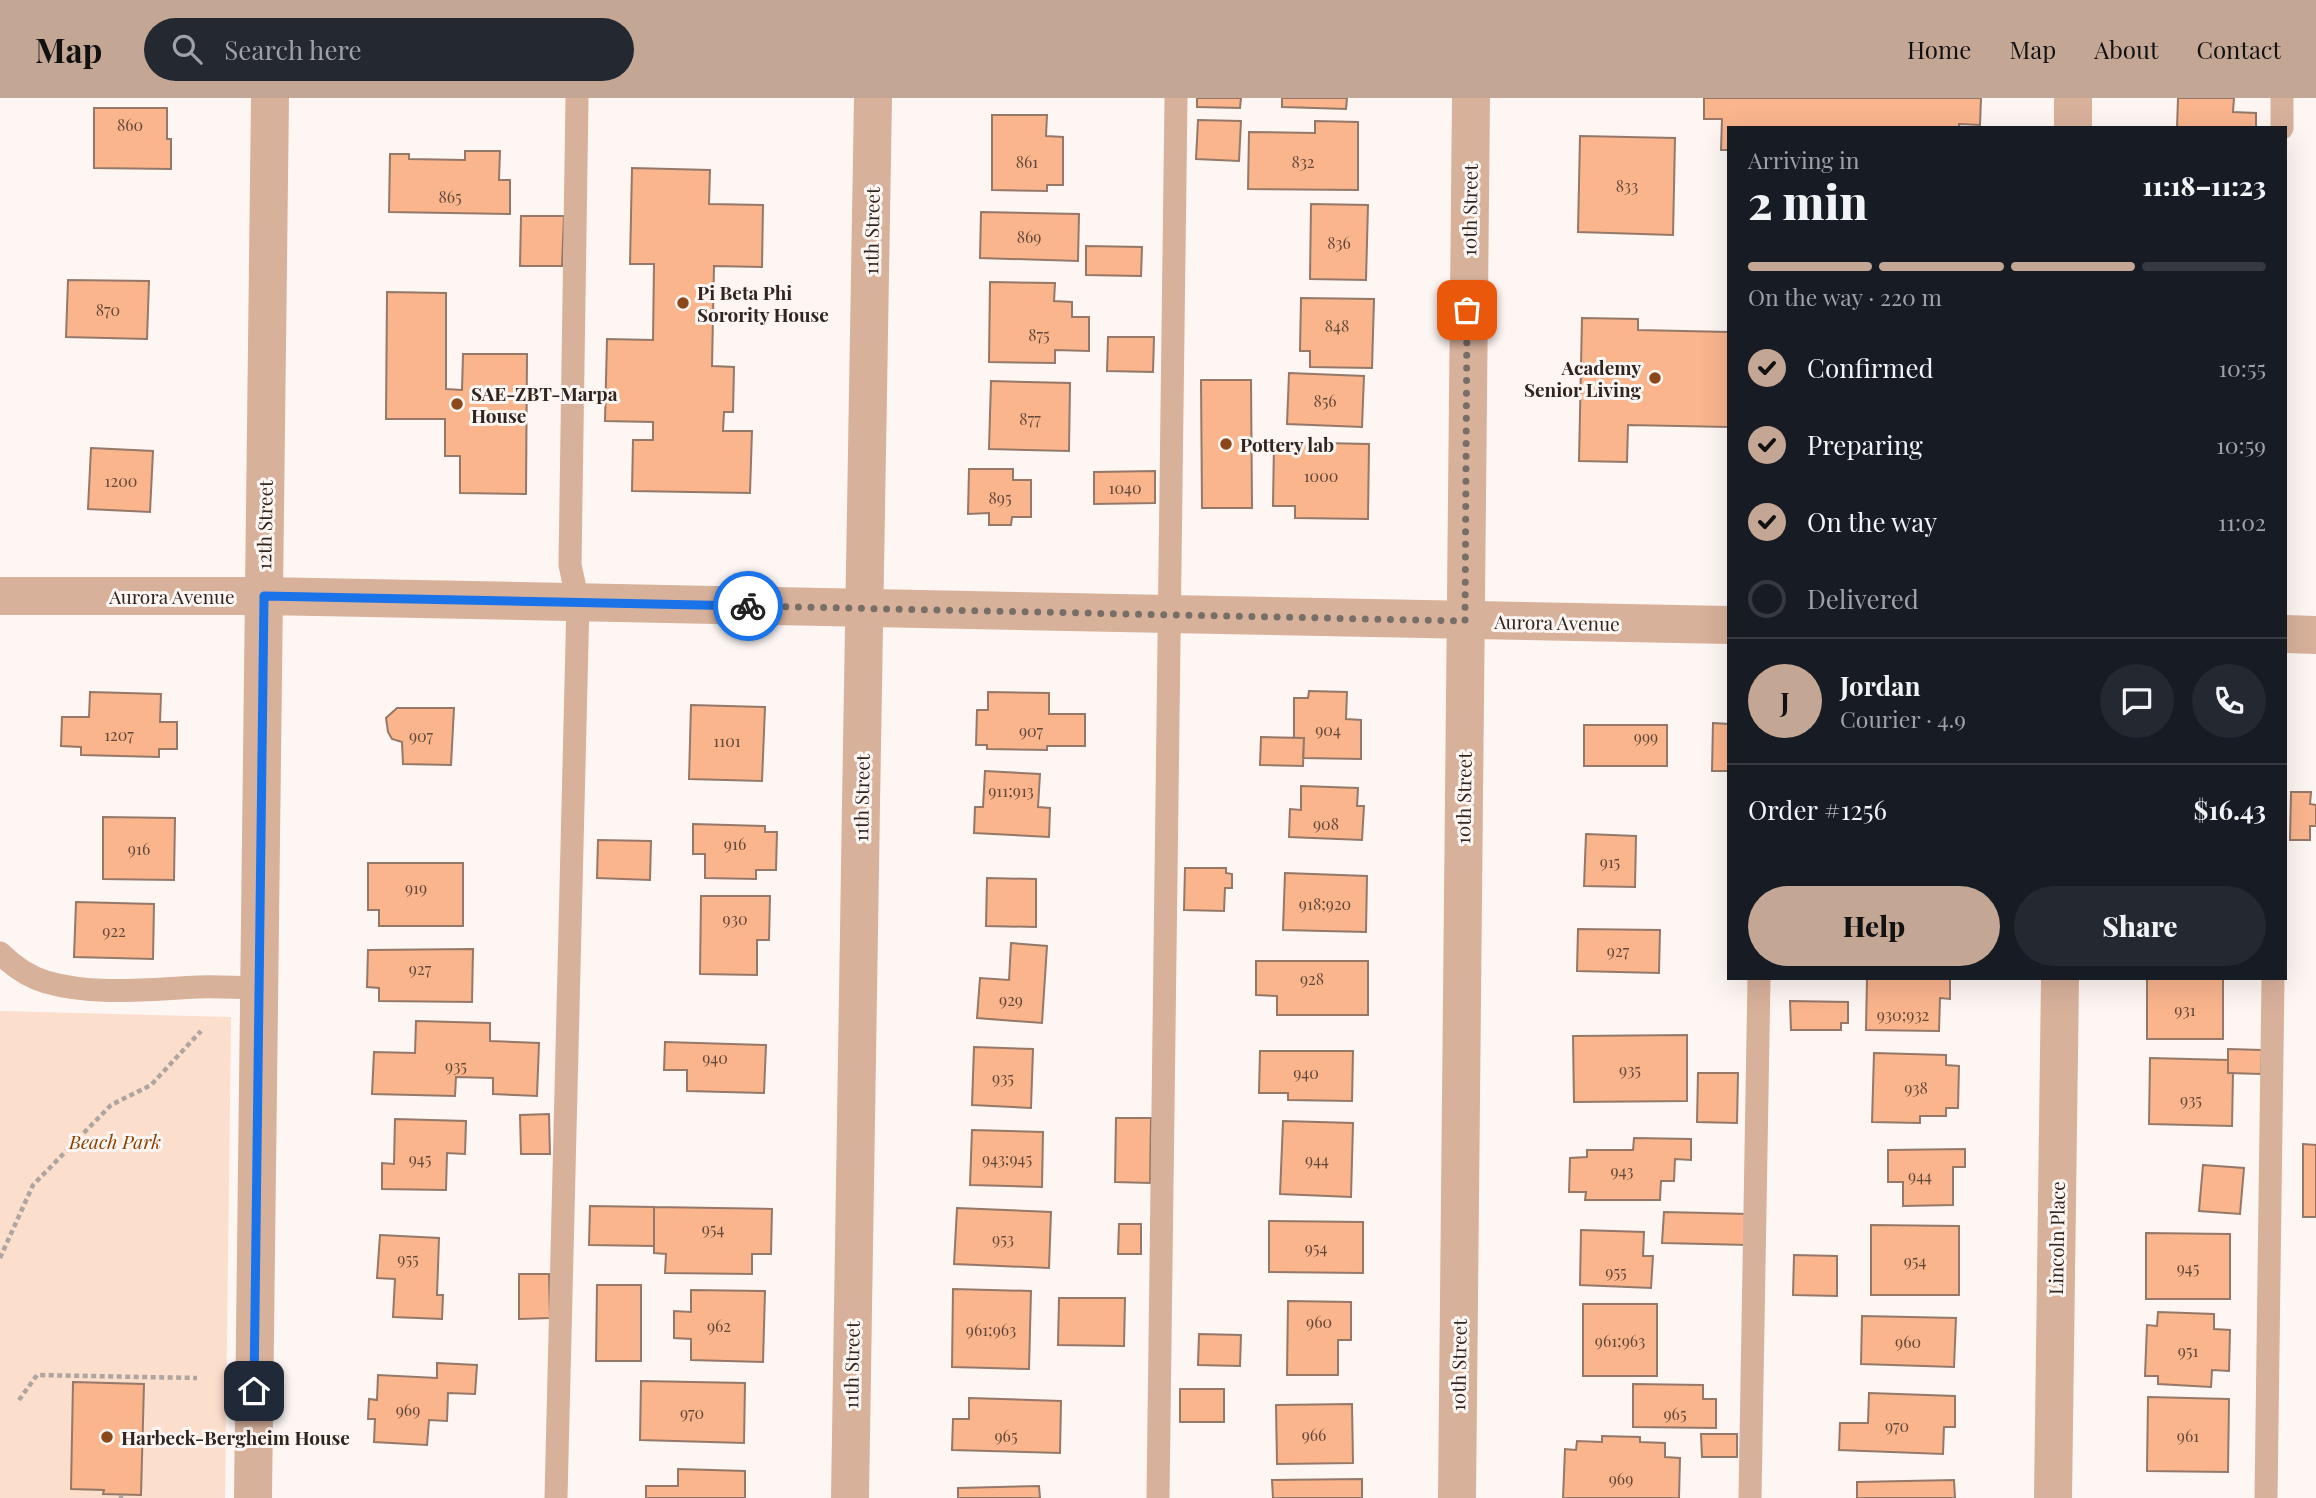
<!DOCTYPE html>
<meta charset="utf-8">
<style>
body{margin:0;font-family:"Playfair Display",serif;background:#242831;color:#f1f3f6;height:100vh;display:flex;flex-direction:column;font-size:26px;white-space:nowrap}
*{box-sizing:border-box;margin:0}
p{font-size:23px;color:#9ea1a6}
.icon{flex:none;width:38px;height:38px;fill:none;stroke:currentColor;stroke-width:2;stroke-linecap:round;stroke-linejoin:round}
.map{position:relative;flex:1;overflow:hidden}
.panel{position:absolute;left:1727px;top:28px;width:560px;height:854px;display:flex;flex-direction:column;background:#171b24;border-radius:0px;box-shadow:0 7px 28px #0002}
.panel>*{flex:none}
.pin{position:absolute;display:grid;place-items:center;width:60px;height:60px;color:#fff;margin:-30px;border-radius:14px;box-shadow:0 4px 10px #0006}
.courier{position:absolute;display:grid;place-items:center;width:70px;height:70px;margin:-35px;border:5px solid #1a73e8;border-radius:50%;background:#fff;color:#222;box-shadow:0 2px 9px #0007}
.overview em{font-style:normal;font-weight:800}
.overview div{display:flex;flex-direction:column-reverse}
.overview{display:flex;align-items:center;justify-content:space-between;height:119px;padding:0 21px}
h1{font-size:46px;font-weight:800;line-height:52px}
.bar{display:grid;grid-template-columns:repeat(4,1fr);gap:10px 7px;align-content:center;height:84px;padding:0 21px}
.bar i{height:9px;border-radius:5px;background:#363941}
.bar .on{background:#c3a693}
.bar p{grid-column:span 4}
.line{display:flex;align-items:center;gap:18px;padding:0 21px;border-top:2px solid #363941}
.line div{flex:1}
.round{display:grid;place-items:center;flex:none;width:74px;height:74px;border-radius:37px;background:#242831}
ol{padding:0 21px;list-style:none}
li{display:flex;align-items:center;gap:21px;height:77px}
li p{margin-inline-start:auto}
li .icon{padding:7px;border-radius:50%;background:#c3a693;color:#111;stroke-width:4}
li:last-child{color:#9ea1a6}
li i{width:38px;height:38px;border:4px solid #363941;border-radius:50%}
.action{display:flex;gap:14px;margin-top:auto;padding:14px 21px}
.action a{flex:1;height:80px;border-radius:42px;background:#c3a693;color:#111;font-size:28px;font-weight:800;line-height:80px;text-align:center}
.action a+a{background:#242831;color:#f1f3f6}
header{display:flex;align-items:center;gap:42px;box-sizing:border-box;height:98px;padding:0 35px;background:#c3a693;color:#111}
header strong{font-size:33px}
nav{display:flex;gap:38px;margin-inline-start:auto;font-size:24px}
.search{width:490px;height:63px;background:#242831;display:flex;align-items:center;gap:18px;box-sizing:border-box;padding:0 24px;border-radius:38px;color:#9ea1a6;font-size:26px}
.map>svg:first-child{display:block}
.green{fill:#fcdecd}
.building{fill:#fab58d;stroke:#957868;stroke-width:2}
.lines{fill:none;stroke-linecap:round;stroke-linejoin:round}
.path{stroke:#aea5a1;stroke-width:4.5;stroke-dasharray:5 3.5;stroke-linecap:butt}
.lane{stroke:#d8b19b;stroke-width:23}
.street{stroke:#d8b19b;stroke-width:38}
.done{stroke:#786e68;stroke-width:7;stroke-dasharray:0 12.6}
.route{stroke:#1a73e8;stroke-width:9}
.poi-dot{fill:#8b481a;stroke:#fdf6f3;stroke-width:2.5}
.labels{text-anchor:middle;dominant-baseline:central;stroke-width:6;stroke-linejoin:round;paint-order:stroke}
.number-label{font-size:16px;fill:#624839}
.street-label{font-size:19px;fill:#30241d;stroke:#fdf6f3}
.poi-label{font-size:19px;font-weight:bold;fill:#30241d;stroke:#fdf6f3;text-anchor:start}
.park-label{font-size:19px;font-style:italic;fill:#8a3f00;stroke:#fdf6f3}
</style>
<header>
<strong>Map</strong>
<div class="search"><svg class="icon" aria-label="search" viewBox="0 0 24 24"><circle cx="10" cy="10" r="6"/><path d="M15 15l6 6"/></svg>Search here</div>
<nav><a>Home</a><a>Map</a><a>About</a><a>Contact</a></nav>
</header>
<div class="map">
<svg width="2316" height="1400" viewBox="0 0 2316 1400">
<rect width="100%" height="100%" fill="#fdf6f3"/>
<!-- green -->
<path class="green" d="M0,913l231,6 -6,481h-225z"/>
<!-- building -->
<path class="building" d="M1197,0h44l-1,10 -43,-1z
M1282,0h65l-1,11 -64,-2z
M1704,0h277l-1,27 -21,-1v4h-230v22h-8l1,-31h-18z
M2178,0h56l-1,14 23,1v15h-79z
M94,10h73v31h4v30l-77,-1z
M992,17h55l-1,21 17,1v48h-16v6l-55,-1z
M1198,22l43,1 -2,40 -43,-2z
M1315,23l43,1v68l-110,-1 1,-57 66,1z
M1580,38l95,2 -2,97 -95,-3z
M465,53h35l-1,29h11v34l-121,-2 1,-58h19v5l56,1z
M632,70l78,2 -1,34 54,1 -1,62 -48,-1 -2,100 22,1 -1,45h-9l-1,19h29l-2,62 -118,-2 1,-51h20v-18l-48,-1 2,-82 46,1 1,-76h-24z
M1311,106l57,1 -2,75 -56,-1z
M981,114l98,2 -1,47 -98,-3z
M521,118h43l-2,50h-42z
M1086,148l56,1 -1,29 -55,-1z
M68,182l81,1 -2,58 -81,-2z
M990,184l65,1 -1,18 18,1v15h17v34l-34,-1v13l-66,-1z
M387,194l59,1v96l16,1 1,-36h64l-1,140 -66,-1v-37h-15v-37h-59z
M1301,200l73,1 -2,69 -62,-1v-16h-10z
M1582,220l56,1v11l91,2v95l-101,-2 -1,37 -48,-1z
M1108,239h46l-1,35 -46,-1z
M1289,275l75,3 -2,51 -75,-3z
M1201,282h50l1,128h-50z
M991,283l79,2 -1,68 -80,-2z
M1274,344l95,2 -1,75 -73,-1v-12h-22z
M91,350l62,3 -3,61 -62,-3z
M969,371h44v11h18v37h-19l-1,8h-22v-12l-21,1z
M1155,373v32l-61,1v-32z
M1309,593l38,1 -1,27 15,1v39l-58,-1 1,-20h-10v-40h14z
M90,594l71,2 -1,28h17v27h-18v8l-78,-2v-8l-20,-1 1,-29h27z
M988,594l61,1v21h36v32h-38v4l-60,-1v-4h-11l1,-35h11z
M691,607l74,2 -3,74 -73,-2z
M397,610h57l-3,57 -48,-1 -1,-22 -10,-3 -4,-7 -2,-14z
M1713,625l16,1v47h-17z
M1584,627h83v41h-83z
M1261,639l43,1 -1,28 -43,-1z
M985,673l55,3 -2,33 12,1 -1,29 -75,-4 1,-26h8z
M1301,688l57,2 -1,18h7l-2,34 -73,-3 1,-28 11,1z
M2291,694h20l-1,12 6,1v21h-6v14h-20z
M103,719l72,1 -1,62 -71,-1z
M693,726l72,2v6h12l-1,38h-20v9l-51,-1v-24h-12z
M1586,736l50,2 -1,51 -51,-1z
M598,742l53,1 -1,39 -53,-2z
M368,765h95v63h-84v-16h-11z
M1185,770h41v5l6,1v14h-7l-1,23 -40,-1z
M1285,775l82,3 -1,56 -83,-2z
M987,780l49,1v48l-50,-1z
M701,798h69l-1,44h-12v35l-57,-1z
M76,804l78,2 -1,55 -79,-2z
M1578,831l82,1 -1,43 -82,-2z
M1011,845l36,3 -5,77 -65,-5 3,-40 29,2z
M473,851l-1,53 -93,-1v-13l-12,-1 1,-37z
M1256,863h112v54h-91v-19l-21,-1z
M1867,880h83v21l-10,-1 -1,33 -73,-1z
M2223,880v61h-76v-60z
M1790,903l58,1v21h-7v7h-50z
M416,923l74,2v18l49,2 -2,53 -44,-2v-16l-37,-1 -1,19 -83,-2 2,-42 41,1z
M1687,937v66l-113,1 -1,-66z
M665,944l101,3 -2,48 -77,-2v-21h-23z
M974,949l59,2 -2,59 -59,-3z
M2228,951l34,1 -1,24 -33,-1z
M1260,953h93l-1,50 -64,-1v-7h-29z
M1874,955l72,2v10l13,1 -1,42h-12v8h-26v7l-48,-1z
M2150,960l78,2v13h5l-1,53 -83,-2z
M1698,975h40l-1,50 -40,-1z
M549,1016l1,40h-29l-1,-39z
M1116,1020h35l-1,65 -35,-1z
M395,1021l71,2 -1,33 -18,-1 -1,37 -64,-1v-26l12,1z
M1283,1023l70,2 -2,74 -71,-3z
M972,1032l71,2 -1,55 -72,-2z
M1634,1040l57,1v21l-16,-1 -1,22h-13l-1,19h-75l1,-8h-17l1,-34 17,-1v-7h46z
M2303,1046l13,1v72h-13z
M1965,1051v18h-12v38l-50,1v-24h-15v-32z
M2203,1067l41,3 -4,46 -41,-3z
M590,1108l64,1v39l-65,-1z
M654,1109l118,2 -1,45h-19v20l-87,-1 1,-19 -12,-1z
M957,1110l94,4 -2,56 -95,-4z
M1664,1114l86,2 -1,31 -87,-2z
M1269,1123l94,1v51l-94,-1z
M1119,1126h22v30h-23z
M1871,1127l88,1v69h-88z
M1581,1132l63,2 -1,24h10l-2,32 -71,-3z
M2146,1135l84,1v65h-84z
M380,1137l59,3 -2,57h6l-1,24 -49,-2 2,-38 -18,-1z
M1794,1157l43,1v40l-44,-1z
M519,1176h30l1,44 -31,1z
M597,1187h44v76h-45z
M953,1191l78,2 -2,78 -77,-2z
M691,1192l74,1 -2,71 -72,-2v-21l-17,-1v-27l17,1z
M1059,1200h66l-1,48 -66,-1z
M1288,1203l63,1v38h-13v35h-51z
M1583,1206h74v72h-74z
M2158,1214l56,2v15l16,1 -1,41 -17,-1 -1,17 -53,-3v-8h-13l2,-51 10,1z
M1862,1218l94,2 -2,49 -93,-3z
M1199,1236l42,1 -1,31 -42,-1z
M437,1265l40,2 -2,29 -27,-1 -1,28 -18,-1 -2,25 -53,-3 1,-23h-7l1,-20 8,1 1,-25 59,3z
M641,1283l104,2 -1,60 -104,-3z
M73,1284l71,2 -3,111 -38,-1 1,-4 -33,-1z
M1633,1286l70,1v14h13v29l-83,-1z
M1180,1291h44v33h-44z
M1869,1295l86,3v31h-11l-1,27 -104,-4 1,-27h28z
M2148,1299l81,2 -1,73 -81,-1z
M969,1300l92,3 -1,52 -108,-3 1,-31h16z
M1352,1306l1,59 -76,1 -1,-59z
M1701,1336h36v23h-35z
M1602,1338l38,1v5l25,1v14l15,1 -1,40h-116l2,-49 11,1 1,-9 25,1z
M678,1371l67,2v27h-99v-12h32z
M1362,1381v19h-89l-1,-18z
M1954,1382l1,18h-98v-16z
M1039,1388l1,12h-82v-10z"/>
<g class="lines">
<!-- path -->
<path class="path" d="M0,1160l33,-73 78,-80 40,-20 50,-54
M19,1302l18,-25 160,3
M121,1397v3"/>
<!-- lane -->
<path class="lane" d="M2282,30v-30
M0,855c12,12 29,24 46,29 48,14 104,7 152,5 20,-1 40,1 60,1
M556,1400l22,-896 -8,-37 7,-467
M1158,1400l18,-1400
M1750,1400l9,-520
M2266,1400l7,-520"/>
<!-- street -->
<path class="street" d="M2073,30v-30
M0,498h264l1465,29
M2286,536l30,1
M253,1400l17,-1400
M850,1400c5,-467 17,-933 23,-1400
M1457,1400l14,-1400
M2053,1400l7,-520"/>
</g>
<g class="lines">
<!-- done -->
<path class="done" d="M748,508l717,15 2,-311"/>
<!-- route -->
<path class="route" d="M254,1293l10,-795 484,10"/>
</g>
<!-- markers -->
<g class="poi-dot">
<circle cx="683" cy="205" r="7"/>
<circle cx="1655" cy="280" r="7"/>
<circle cx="457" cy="306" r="7"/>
<circle cx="1226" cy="346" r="7"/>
<circle cx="107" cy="1339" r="7"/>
</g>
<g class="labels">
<!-- number labels -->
<g class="number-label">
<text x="130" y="26">860</text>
<text x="1027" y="63">861</text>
<text x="1303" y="63">832</text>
<text x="1627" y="87">833</text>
<text x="450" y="98">865</text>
<text x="1029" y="138">869</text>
<text x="1339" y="144">836</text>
<text x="108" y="211">870</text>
<text x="1337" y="227">848</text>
<text x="1039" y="236">875</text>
<text x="1325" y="302">856</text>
<text x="1030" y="320">877</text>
<text x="1321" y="377">1000</text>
<text x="121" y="382">1200</text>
<text x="1125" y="389">1040</text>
<text x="1000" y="399">895</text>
<text x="1328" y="631">904</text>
<text x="1031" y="632">907</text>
<text x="119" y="636">1207</text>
<text x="421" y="637">907</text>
<text x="1646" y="638">999</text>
<text x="727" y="642">1101</text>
<text x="1011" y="692">911;913</text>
<text x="1326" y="725">908</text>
<text x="735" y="745">916</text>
<text x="139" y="750">916</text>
<text x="1610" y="763">915</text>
<text x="416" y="789">919</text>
<text x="1325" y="805">918;920</text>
<text x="735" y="820">930</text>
<text x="114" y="832">922</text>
<text x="1618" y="852">927</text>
<text x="420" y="870">927</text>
<text x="1312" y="880">928</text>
<text x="1011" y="901">929</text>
<text x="2185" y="911">931</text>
<text x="1903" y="916">930;932</text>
<text x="715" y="959">940</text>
<text x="456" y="967">935</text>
<text x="1630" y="971">935</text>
<text x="1306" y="974">940</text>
<text x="1003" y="979">935</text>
<text x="1916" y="989">938</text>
<text x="2191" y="1001">935</text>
<text x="420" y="1060">945</text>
<text x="1007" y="1060">943;945</text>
<text x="1317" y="1061">944</text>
<text x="1622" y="1072">943</text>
<text x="1920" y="1077">944</text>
<text x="713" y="1130">954</text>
<text x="1003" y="1140">953</text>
<text x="1316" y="1149">954</text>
<text x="408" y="1160">955</text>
<text x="1915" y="1162">954</text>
<text x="2188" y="1169">945</text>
<text x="1616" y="1173">955</text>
<text x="1319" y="1223">960</text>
<text x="719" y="1227">962</text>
<text x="991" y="1231">961;963</text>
<text x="1620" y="1242">961;963</text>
<text x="1908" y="1243">960</text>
<text x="2188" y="1252">951</text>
<text x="408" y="1311">969</text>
<text x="692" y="1314">970</text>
<text x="1675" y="1315">965</text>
<text x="1897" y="1327">970</text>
<text x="1314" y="1336">966</text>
<text x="1006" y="1337">965</text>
<text x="2188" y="1337">961</text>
<text x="1621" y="1380">969</text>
</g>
<!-- street labels -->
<g class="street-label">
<text transform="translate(1469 112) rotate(-89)">10th Street</text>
<text transform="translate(871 133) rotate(-89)">11th Street</text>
<text transform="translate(264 427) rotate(-89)">12th Street</text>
<text x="172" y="498">Aurora Avenue</text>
<text transform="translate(1557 524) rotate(1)">Aurora Avenue</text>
<text transform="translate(861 700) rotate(-89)">11th Street</text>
<text transform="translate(1463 700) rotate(-89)">10th Street</text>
<text transform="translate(2056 1140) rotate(-89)">Lincoln Place</text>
<text transform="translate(851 1267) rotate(-89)">11th Street</text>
<text transform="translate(1458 1267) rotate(-89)">10th Street</text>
</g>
<!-- poi labels -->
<g class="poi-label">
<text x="697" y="194">Pi Beta Phi<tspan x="697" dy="22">Sorority House</tspan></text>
<text x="1641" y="269" text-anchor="end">Academy<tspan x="1641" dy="22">Senior Living</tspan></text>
<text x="471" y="295">SAE-ZBT-Marpa<tspan x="471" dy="22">House</tspan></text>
<text x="1240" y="346">Pottery lab</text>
<text x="121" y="1339">Harbeck-Bergheim House</text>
</g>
<!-- park labels -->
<g class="park-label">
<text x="115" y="1043">Beach Park</text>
</g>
</g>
</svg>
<div class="pin" style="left:1467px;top:212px;background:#ea580c"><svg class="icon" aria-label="bag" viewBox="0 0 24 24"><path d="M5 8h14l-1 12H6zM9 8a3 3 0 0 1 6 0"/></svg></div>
<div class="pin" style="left:254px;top:1293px;background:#1f2937"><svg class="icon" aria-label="home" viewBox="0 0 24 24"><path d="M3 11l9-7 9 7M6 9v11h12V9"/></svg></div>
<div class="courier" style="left:748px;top:508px"><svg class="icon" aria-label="bike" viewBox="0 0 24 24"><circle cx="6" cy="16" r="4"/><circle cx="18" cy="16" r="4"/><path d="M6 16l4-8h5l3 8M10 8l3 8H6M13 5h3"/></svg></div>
<section class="panel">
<div class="overview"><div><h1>2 min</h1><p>Arriving in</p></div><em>11:18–11:23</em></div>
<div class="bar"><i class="on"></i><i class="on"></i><i class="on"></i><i></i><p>On the way · 220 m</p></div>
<ol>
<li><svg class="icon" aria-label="check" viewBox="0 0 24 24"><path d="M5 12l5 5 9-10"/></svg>Confirmed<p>10:55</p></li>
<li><svg class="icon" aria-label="check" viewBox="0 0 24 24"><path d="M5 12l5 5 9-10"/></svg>Preparing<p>10:59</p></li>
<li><svg class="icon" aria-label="check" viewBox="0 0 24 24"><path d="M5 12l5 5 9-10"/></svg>On the way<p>11:02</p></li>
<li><i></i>Delivered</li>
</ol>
<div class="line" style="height:126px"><b class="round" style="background:#c3a693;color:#111">J</b><div><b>Jordan</b><p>Courier · 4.9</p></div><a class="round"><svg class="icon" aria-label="chat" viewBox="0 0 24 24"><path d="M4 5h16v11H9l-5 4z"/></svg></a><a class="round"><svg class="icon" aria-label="phone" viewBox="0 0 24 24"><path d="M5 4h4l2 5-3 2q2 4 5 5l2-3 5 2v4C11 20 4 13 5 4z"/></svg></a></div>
<div class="line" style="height:91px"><div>Order #1256</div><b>$16.43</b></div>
<div class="action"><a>Help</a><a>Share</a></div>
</section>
</div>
